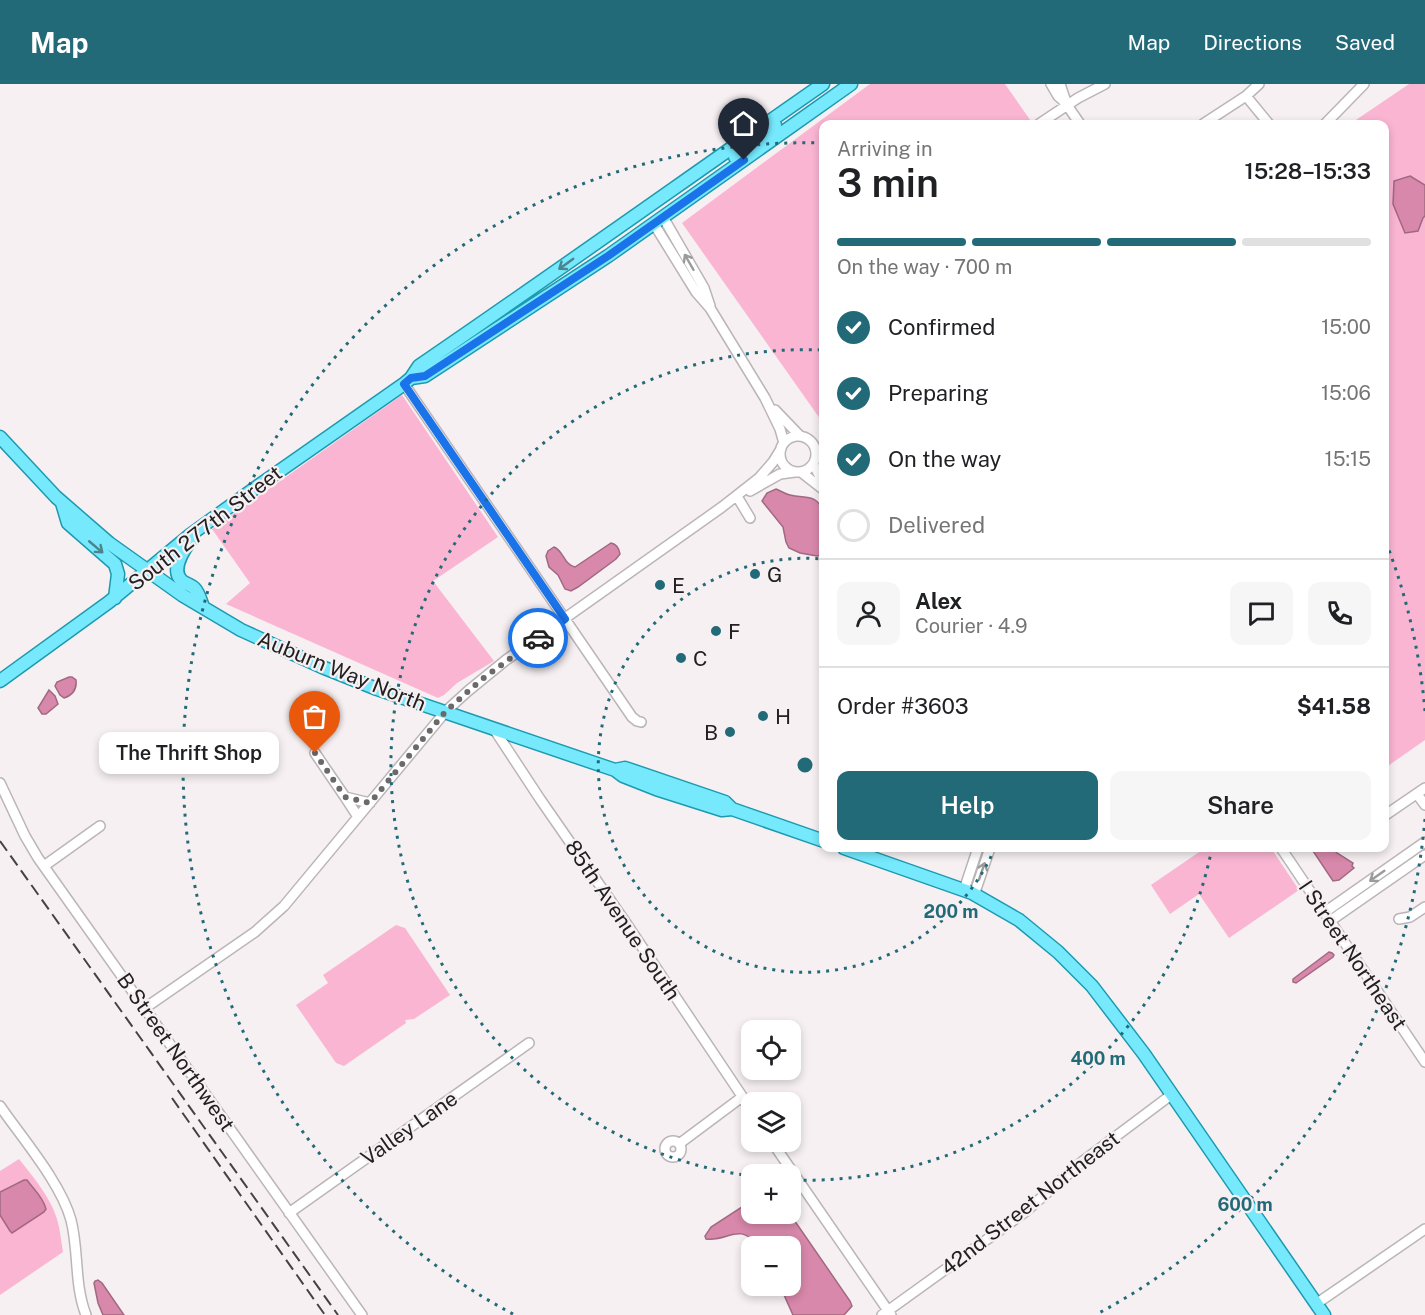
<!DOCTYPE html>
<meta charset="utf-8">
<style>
body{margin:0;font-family:"Public Sans",sans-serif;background:#f6f6f6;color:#202124;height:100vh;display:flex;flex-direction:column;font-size:22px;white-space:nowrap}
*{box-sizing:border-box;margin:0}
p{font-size:20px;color:#757577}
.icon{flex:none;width:33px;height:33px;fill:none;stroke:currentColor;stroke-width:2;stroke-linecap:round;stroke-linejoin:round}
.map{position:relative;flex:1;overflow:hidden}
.panel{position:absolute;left:819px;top:36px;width:570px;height:732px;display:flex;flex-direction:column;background:#fff;border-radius:12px;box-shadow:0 3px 9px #0003}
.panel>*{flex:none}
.buttons{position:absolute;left:741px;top:936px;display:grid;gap:12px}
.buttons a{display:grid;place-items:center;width:60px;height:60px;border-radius:12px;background:#fff;box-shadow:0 3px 9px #0003;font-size:30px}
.pin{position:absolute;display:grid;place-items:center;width:51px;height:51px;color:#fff;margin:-62px -26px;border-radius:50% 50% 50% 0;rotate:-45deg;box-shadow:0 0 6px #0007}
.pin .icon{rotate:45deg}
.courier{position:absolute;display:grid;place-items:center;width:60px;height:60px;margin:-30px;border:4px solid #1a73e8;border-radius:50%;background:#fff;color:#222;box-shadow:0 2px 8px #0007}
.bubble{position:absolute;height:42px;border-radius:12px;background:#fff;box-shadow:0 3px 9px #0003;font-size:20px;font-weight:600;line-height:42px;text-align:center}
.summary em{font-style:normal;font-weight:600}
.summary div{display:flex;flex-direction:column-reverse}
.summary{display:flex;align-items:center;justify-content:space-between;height:102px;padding:0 18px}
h1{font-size:39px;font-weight:600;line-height:45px}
.bar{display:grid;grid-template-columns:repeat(4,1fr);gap:9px 6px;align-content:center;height:72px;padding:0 18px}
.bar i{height:8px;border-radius:4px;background:#e0e0e0}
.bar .on{background:#236a78}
.bar p{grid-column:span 4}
.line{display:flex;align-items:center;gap:15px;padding:0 18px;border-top:2px solid #e0e0e0}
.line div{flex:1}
.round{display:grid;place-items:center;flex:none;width:63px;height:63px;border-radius:12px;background:#f6f6f6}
ol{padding:0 18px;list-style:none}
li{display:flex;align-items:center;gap:18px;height:66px}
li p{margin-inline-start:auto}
li .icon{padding:6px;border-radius:50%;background:#236a78;color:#fff;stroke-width:4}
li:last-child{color:#757577}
li i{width:33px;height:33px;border:3px solid #e0e0e0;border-radius:50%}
.button{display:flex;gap:12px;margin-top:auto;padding:12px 18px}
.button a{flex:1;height:69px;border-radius:12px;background:#236a78;color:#fff;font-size:24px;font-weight:600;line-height:69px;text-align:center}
.button a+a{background:#f6f6f6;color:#202124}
header{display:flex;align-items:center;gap:36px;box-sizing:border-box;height:84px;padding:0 30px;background:#236a78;color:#fff}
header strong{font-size:28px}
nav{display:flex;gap:33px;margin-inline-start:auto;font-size:21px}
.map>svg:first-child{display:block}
.green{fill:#fab5d2}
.water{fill:#d888ab;stroke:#a16981;stroke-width:1.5}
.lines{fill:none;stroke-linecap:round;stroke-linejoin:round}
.minor-casing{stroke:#bbb5b7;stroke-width:12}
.major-casing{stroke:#1d9aaf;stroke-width:15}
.minor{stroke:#fff;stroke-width:9}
.major{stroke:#76e9fd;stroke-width:12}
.rail{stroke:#454242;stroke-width:2;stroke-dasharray:12 6;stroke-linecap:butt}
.oneway{stroke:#9c9b9b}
.oneway2{stroke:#4c848e}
.done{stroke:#6c696a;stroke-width:6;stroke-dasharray:0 10.8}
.route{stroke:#1a73e8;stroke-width:8}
.ring{fill:none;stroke:#236a78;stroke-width:3;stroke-dasharray:3 6}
.poi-dot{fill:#236a78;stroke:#f6f0f2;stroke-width:2}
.labels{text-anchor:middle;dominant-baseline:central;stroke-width:4.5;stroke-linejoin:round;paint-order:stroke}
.street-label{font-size:21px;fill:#222020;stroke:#f6f0f2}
.poi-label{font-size:21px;fill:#222020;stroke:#f6f0f2;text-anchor:start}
.centre{fill:#236a78;stroke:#f6f0f2;stroke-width:3}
.ring-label{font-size:18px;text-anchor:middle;font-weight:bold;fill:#236a78;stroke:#f6f0f2;stroke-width:4.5;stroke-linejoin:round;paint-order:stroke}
</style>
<header>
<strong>Map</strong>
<nav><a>Map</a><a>Directions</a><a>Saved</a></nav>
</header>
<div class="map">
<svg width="1425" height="1231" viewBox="0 0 1425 1231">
<rect width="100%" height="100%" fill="#f6f0f2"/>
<!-- green -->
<path class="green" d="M870,0h135l28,40h-209l-1,299 -141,-200z
M1409,0h16v656l-40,28 -1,-644h-34z
M402,311l96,142 -65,44 61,80 -37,22 -13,12 -6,3 -212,-94 24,-21 -38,-54z
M1205,764h66l28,42 -70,48 -30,-44 -29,20 -19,-29z
M396,841l9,3 45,67 -36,24 -9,1 1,3 -62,43 -8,-3 -40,-58 32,-22 -5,-8z
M19,1075c14,18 31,37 38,60 3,10 4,22 6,33l-63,43v-124z"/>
<!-- water -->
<path class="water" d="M1410,92l15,9v31l-2,2 -5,13 -13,2 -12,-29 1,-23z
M776,405c5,2 9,5 14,6 15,4 26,-2 33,16v44l-6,1 -17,-3 -11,-5 -3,-6 -3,-15 -21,-26 5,-8z
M611,459c5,1 8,5 9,11l-4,5 -38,28 -7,4 -6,-2 -7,-14 -9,-8 -3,-11 2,-5 6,-4c10,4 9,17 21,20z
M69,593h3l4,3c1,9 -3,15 -12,18l-4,-3 -5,-9 2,-4z
M49,606l6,6 3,8 -12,10h-4l-4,-6z
M1311,764h21l5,5 16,10 -1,3 2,2 -15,12 -6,1z
M1329,868l3,1 2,2 -1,2 -37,26 -3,-1v-3z
M24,1096h3c7,10 16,17 19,29l-2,3 -32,21 -2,-2 -10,-16v-23z
M751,1117l1,13h38l60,87 2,5 -8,9h-51l-13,-29h10v-40h-31c-22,-25 -29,-4 -53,-7l-1,-3 6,-9z
M98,1196l4,3 22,32h-21l-5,-12 -4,-20 1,-2z"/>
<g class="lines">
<defs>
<path id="minor" d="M1051,0l7,12 8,7
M1060,0l7,21 13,19
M1246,12l23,28
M1039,40l39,-26 27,-14
M1203,40l43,-28 13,-12
M1325,40l39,-40
M663,133l41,71 6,18
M654,140l42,68 14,16 55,90 15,31 4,14
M404,300l228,333 5,4 4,1
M775,326l25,26
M780 370a18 18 0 1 1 36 0a18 18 0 1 1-36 0Z
M814,381l6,12 4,3
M801,388l23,18
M750,407l30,-17 15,-2
M738,414l12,20
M494,645l46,70 86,124 126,188
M315,669l30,44
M0,699l25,53 13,22 324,457
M1417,710l8,11
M1384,732l41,-28
M358,733l-13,-20 25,6
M1281,764l144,214
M44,782l56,-40
M964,806l14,-42
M974,811l16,-47
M1325,828l100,-70
M1399,835l11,-2 15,-10
M1330,837l95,-66
M145,924l110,-76 29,-26 162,-195 22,-20 38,-31 216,-153 37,-29 14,-16 8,-13
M0,1022c22,32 61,77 71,114 8,31 3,64 15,95
M665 1065a8 8 0 1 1 16 0a8 8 0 1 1-16 0Z
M772,1058l119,173
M679,1060l63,-47
M289,1129l240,-170
M1316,1220l109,-75
M882,1231l143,-103 58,-51 88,-66"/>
<path id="major" d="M735,73l38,-29 2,-3
M411,294l14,-2 183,-120 243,-172
M0,353l56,60 53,46 73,52 59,35 81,37 55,22 238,81 8,6 33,13 66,21 10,-1
M62,419l6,20 47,41 3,10 -3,24
M190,457c-7,10 -20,29 -8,40 4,3 10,4 13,8 4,4 6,13 8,18
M0,597l109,-79 81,-67 68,-49 146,-102 7,-6 8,-12c136,-93 269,-188 404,-282
M615,686l10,-2 100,34 7,7 92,32
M844,764l128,45 47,27 39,32 34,34 52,68 180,261"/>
</defs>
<!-- minor casing -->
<use href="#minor" class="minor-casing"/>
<!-- major casing -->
<use href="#major" class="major-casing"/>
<!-- minor -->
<use href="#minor" class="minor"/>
<!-- major -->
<use href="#major" class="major"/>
<!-- rail -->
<path class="rail" d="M0,757l338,474
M172,1014l153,217"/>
</g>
<!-- one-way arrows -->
<defs><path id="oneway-shaft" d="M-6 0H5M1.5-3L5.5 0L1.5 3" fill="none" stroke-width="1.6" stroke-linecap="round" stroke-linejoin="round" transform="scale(1.5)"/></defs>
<g class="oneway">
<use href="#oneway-shaft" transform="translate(689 178) rotate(-120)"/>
<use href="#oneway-shaft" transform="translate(982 787) rotate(-71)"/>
<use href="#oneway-shaft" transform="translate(1377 792) rotate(145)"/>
</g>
<g class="oneway2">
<use href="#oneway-shaft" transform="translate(566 180) rotate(144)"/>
<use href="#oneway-shaft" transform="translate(96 463) rotate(40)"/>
</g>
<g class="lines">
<!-- done -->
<path class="done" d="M315,669l30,44 25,6 76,-92 35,-31 57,-42"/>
<!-- route -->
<path class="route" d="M538,554l27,-19 -161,-235 7,-6 14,-2 183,-120 136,-96"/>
</g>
<!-- distance rings -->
<g class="ring">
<path d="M995 764A207 207 0 1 1 823 475"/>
<path d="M1212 764A415 415 0 0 1 791 1096M751 1092A415 415 0 0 1 823 266"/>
<path d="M1425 735A622 622 0 0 1 1097 1230M513 1230A622 622 0 0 1 821 59M1386 458A622 622 0 0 1 1425 627"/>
</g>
<!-- markers -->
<g class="poi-dot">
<circle cx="755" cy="490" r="6"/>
<circle cx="660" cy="501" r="6"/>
<circle cx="716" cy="547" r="6"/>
<circle cx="681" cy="574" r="6"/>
<circle cx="763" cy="632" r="6"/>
<circle cx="730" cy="648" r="6"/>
</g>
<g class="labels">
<!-- street labels -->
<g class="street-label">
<text transform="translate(205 444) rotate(-38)">South 277th Street</text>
<text transform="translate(342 587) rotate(22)">Auburn Way North</text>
<text transform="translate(623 836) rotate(56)">85th Avenue South</text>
<text transform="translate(1353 871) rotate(56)">I Street Northeast</text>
<text transform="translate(176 968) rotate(55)">B Street Northwest</text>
<text transform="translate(409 1044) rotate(-35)">Valley Lane</text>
<text transform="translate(1030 1119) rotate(-38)">42nd Street Northeast</text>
</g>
<!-- poi labels -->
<g class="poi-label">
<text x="767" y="490">G</text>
<text x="672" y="501">E</text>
<text x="728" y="547">F</text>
<text x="693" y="574">C</text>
<text x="775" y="632">H</text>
<text x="718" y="648" text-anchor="end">B</text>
</g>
</g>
<circle cx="805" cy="681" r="9" class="centre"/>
<g class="ring-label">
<text x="951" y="834">200 m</text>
<text x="1098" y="981">400 m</text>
<text x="1245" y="1127">600 m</text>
</g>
</svg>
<div class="buttons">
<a><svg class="icon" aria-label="locate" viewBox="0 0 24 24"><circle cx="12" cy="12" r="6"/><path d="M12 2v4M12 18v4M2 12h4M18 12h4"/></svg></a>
<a><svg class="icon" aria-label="layers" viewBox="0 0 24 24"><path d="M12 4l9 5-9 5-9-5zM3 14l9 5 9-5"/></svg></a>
<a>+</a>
<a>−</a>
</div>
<div class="pin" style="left:315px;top:669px;background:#ea580c"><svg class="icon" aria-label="bag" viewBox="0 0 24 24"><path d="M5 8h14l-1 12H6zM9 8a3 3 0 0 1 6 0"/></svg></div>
<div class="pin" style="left:744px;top:76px;background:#1f2937"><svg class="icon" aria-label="home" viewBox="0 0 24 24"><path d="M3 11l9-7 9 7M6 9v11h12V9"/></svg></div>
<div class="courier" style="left:538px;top:554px"><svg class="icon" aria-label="car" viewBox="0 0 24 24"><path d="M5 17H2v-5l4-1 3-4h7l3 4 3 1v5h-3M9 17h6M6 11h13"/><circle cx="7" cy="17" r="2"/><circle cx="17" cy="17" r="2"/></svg></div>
<div class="bubble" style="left:99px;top:648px;width:180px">The Thrift Shop</div>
<section class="panel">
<div class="summary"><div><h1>3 min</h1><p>Arriving in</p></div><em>15:28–15:33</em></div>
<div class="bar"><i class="on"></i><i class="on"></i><i class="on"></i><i></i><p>On the way · 700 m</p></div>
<ol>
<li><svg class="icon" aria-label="check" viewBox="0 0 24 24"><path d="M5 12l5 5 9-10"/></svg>Confirmed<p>15:00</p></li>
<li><svg class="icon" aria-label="check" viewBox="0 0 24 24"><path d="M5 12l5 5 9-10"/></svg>Preparing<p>15:06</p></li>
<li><svg class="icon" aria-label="check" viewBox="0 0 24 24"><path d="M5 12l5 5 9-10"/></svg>On the way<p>15:15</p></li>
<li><i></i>Delivered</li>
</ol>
<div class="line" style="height:108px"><a class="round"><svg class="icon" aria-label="person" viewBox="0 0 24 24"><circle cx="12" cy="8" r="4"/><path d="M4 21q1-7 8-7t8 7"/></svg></a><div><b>Alex</b><p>Courier · 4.9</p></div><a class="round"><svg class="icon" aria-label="chat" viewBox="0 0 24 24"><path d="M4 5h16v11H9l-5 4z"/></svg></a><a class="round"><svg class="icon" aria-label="phone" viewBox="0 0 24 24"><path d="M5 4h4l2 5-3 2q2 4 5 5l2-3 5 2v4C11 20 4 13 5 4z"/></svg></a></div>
<div class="line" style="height:78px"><div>Order #3603</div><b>$41.58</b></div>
<div class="button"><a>Help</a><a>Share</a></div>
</section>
</div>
